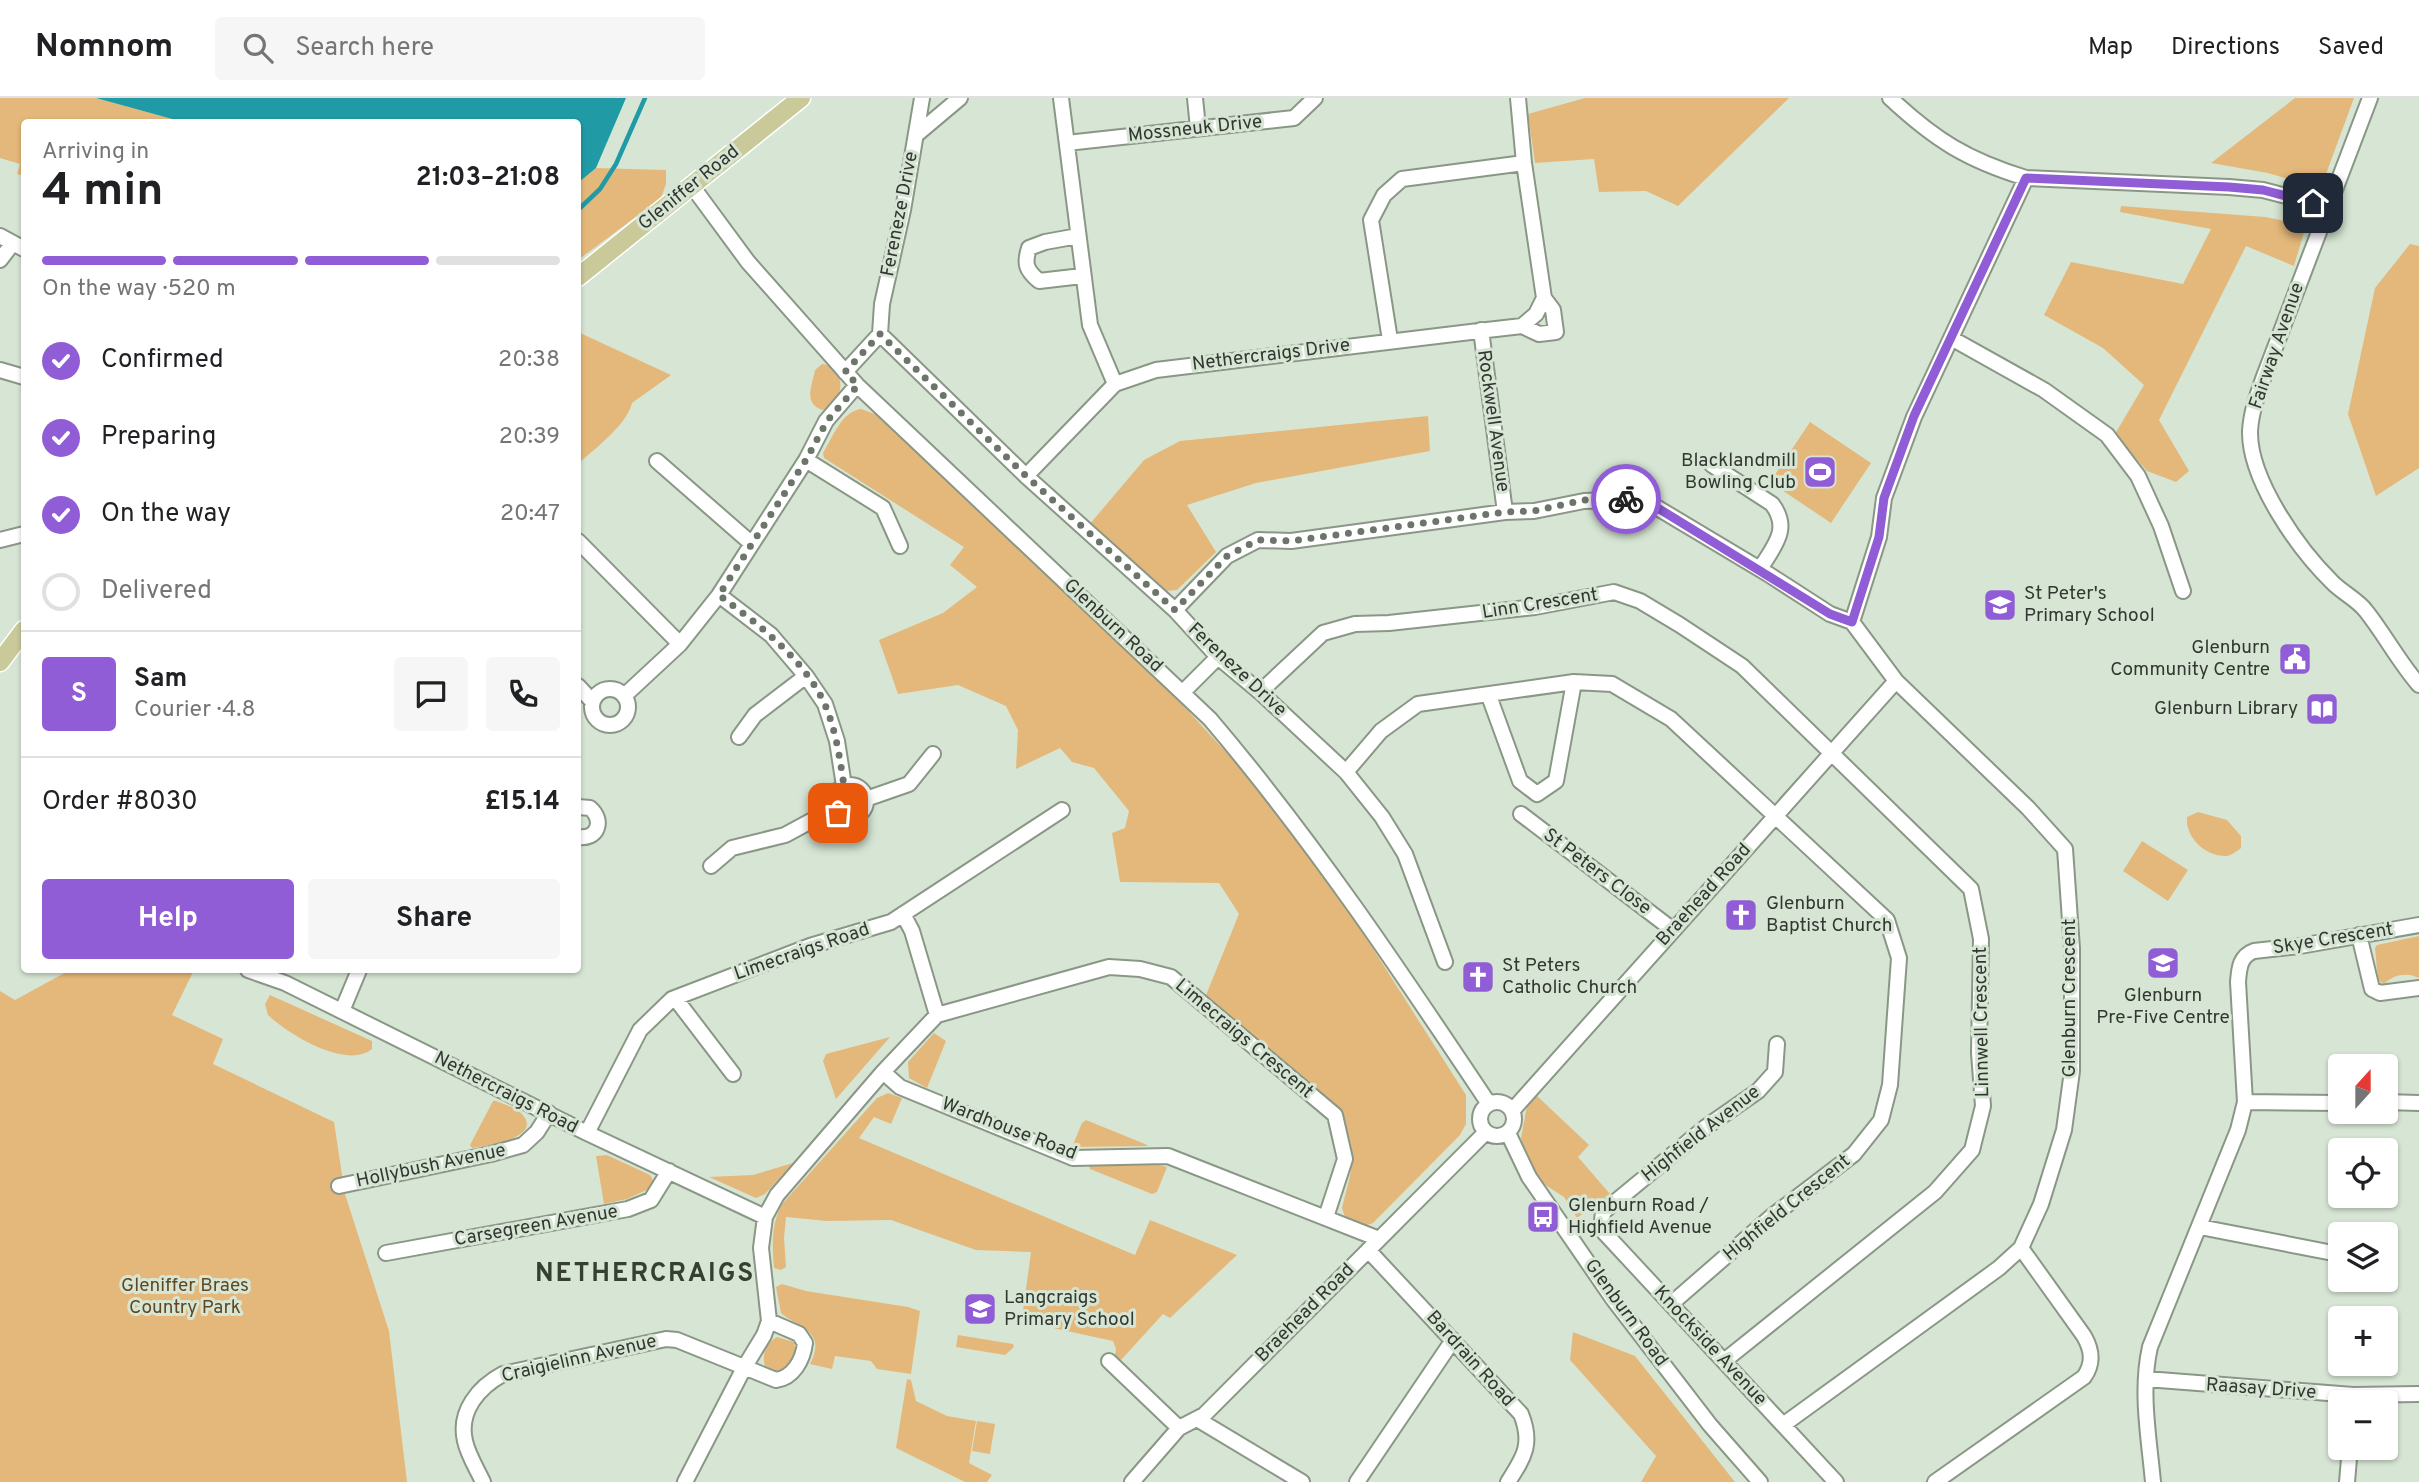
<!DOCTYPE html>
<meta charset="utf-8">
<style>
body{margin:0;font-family:Overpass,sans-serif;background:#f6f6f6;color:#202124;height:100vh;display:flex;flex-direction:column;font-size:26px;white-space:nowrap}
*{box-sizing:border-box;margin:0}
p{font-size:23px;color:#757577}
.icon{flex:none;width:38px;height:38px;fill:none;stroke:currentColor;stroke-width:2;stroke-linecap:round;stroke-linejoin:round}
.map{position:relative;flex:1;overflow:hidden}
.details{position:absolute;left:21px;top:21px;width:560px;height:854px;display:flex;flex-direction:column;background:#fff;border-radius:7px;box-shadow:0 2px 5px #0004}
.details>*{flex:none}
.needle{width:46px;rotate:21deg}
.fabs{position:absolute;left:2328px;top:956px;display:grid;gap:14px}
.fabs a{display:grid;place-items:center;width:70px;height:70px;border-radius:7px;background:#fff;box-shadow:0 2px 5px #0004;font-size:35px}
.pin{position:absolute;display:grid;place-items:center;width:60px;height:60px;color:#fff;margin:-30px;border-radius:14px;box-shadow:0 4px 10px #0006}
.courier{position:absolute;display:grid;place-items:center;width:70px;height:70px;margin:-35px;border:5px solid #905dd6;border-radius:50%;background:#fff;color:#222;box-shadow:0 2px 9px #0007}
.summary em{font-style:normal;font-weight:700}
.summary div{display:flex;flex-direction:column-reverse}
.summary{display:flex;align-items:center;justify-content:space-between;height:119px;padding:0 21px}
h1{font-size:46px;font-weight:700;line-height:52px}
.bar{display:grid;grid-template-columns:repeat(4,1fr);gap:10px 7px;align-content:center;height:84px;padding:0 21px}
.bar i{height:9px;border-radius:5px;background:#e0e0e0}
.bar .current{background:#905dd6}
.bar p{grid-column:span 4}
.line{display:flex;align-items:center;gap:18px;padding:0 21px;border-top:2px solid #e0e0e0}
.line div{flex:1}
.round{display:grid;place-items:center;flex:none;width:74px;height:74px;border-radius:7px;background:#f6f6f6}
ol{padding:0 21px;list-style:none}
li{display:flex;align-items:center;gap:21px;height:77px}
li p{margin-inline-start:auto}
li .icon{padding:7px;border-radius:50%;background:#905dd6;color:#fff;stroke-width:4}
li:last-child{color:#757577}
li i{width:38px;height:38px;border:4px solid #e0e0e0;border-radius:50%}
.cta{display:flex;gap:14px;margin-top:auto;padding:14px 21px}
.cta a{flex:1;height:80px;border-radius:7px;background:#905dd6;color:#fff;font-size:28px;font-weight:700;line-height:80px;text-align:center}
.cta a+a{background:#f6f6f6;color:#202124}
header{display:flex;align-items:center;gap:42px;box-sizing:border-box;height:98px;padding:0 35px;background:#fff;border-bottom:2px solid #e0e0e0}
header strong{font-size:33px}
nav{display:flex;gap:38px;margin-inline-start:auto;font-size:24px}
.search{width:490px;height:63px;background:#f6f6f6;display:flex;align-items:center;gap:18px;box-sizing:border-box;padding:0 24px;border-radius:7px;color:#757577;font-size:26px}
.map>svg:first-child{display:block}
.green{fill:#e4b87a}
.water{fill:#209ba5}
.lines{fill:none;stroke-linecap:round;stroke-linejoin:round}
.stream{stroke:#209ba5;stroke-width:4.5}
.minor-casing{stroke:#8a9786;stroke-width:18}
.major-casing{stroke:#fff;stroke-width:21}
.minor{stroke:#fff;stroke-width:14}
.major{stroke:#cac99a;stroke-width:18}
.done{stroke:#6c756a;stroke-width:7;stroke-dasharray:0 12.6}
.route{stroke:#905dd6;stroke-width:9}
.labels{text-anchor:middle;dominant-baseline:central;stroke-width:6;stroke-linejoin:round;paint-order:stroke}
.street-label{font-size:19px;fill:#323831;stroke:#d7e6d4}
.poi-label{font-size:19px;fill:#323831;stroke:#d7e6d4;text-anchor:start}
.park-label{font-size:19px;fill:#614823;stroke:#d7e6d4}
.district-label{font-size:26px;font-weight:bold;letter-spacing:2px;fill:#354032;stroke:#d7e6d4}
</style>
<header>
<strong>Nomnom</strong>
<div class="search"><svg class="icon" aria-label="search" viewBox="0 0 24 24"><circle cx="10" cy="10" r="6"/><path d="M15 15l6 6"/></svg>Search here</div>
<nav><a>Map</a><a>Directions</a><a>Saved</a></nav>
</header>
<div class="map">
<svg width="2419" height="1384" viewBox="0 0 2419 1384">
<rect width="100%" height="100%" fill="#d7e6d4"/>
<!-- green -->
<path class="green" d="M0,0h96l87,24h-159v54l-7,-2 3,-10 -20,-6z
M1585,0h204l-111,108 -32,-15 -47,1 -5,-33 -59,4 -7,-49z
M2295,0h59l-28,76 -15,8 -9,1 -34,-10 -57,-10z
M596,70l70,2v14l-5,14 -83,62v-77z
M2121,108l144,11 31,6 8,9 -10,34 -48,-20 -87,174 30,51 -13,11 -29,-11 -32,-37 29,-49 -41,-37 -59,-33 27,-53 112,22 28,-55 -91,-17z
M2410,146l9,2v222l-43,28 -28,-82 27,-126z
M578,234l93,43 -39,28c-5,22 -38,46 -54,61z
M822,266c26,2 23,41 0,46 -19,-7 -10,-24 -7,-40z
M861,311l17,6 271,253 86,94 56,68 56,78 119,187v29l-6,11 -87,88 -12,4c-11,-4 -16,-7 -19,-19 9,-35 18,-59 -3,-92l-133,-121 33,-81 -20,-31 -99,-1 -8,-49 13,-5 4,-17 -35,-43 -22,-6 -12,-14 -44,21 2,-39 -12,-24 -48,-21 -60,9 -19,-54 64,-27 34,-26 -27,-22 14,-18 -140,-89 -1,-5c10,-16 18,-41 38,-44z
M1428,318l2,35 -174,32 -69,22 29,47 -39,38 -12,1 -76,-66 55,-65 36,-19z
M1810,324l61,41 -40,60 -61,-41z
M2198,714l29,8 14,16v12c-4,3 -9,7 -14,8 -22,1 -42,-19 -40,-39z
M2142,743l46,29 -20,31 -45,-30z
M2419,838v42c-12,-6 -25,-4 -35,6l-6,-4 -3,-32 2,-3z
M70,872h124l-22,45 51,24 -10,25 121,58 11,72 44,137 18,151h-407v-491l15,9z
M270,897l102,46v8c-26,21 -84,-15 -104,-34l-3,-11z
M934,935l12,8 -19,47 -18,-10 -1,-16z
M890,939l-54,62 -13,-38 3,-7z
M888,995l14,5 -11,26 -17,-7 -15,21 276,117 15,-35 87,35 -67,63 -7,-4 -42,46 -6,-4 1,-7 -3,-8 -83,-18 -8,-5 9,-66 -55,-2 -85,-30 -64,1 -41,-4 -2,21 2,29 -5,3 -7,-2c-2,-22 -3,-46 9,-65l94,-105z
M1535,996l54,51 -11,12 32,37 -33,24 -13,-21 -28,-18 -10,-21 -5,-20 8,-43z
M493,1003h3c8,3 20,7 26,13 22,24 -37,32 -50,34l-2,-3z
M1086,1022l59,24 3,2 -76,1 10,-24z
M607,1057l43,20 4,7 -3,6 -24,11 -23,5 -8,-48z
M793,1065l-28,31 -9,4 -47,-21 44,-2z
M1159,1067l8,2 -10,25 -5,2 -62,-25 -1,-3z
M782,1186l24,7 102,16 12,4 -9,63 -34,-5 -6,-8 -36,-5 -3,13 -22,-5c17,-33 -10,-35 -29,-51l-5,-26z
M1573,1234l62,24 100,126h-94l15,-26 -86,-96z
M958,1237l55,9 1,3 -9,8 -49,-8z
M777,1239l17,5 2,10 -12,19 -7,3 -12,-8c-4,-11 2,-24 12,-29z
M907,1281l4,1 5,21 31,15 29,5 -7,42 23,12 -5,7h-22l-69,-34z
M977,1323l18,3 -5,30 -18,-3z"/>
<!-- water -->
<path class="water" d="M96,0h530l-30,70 -18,15v-61h-395z"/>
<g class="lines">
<!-- stream -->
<path class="stream" d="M578,112l22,-21 16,-25 29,-66"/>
<defs>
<path id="minor" d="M922,0l-19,112 -21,94 -2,30 146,142 149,134 43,47 42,35 86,80 36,45 23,37 40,108
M1061,0l29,227 25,59
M1195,0l3,30
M1890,0c45,42 77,62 136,80l203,9 34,3 65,17
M2370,0l-107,281c-6,17 -12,34 -13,52 -1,49 49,119 83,152 10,10 25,17 33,28 19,24 33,51 53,74
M916,37l44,-37
M1067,45l227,-25 21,-20
M692,88l56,76 109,123 353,334c103,121 191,253 279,385
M0,138l24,13
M1078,138l-33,6 -16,6c-5,16 -3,22 10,33l43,-5
M0,162l13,-17
M1522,228l14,-12 8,-16
M1481,232l24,182
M1951,240l93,52 63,45 31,41 23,50 22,65
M1390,242l-19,-120 13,-25 18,-16 122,-16
M0,272l24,7
M845,274l35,-38
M806,362l77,48 17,38
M657,363l95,83
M1712,367l60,39c19,25 2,42 -12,65
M1026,378l89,-92 41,-14 331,-40 35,-4 17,8 17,-2 -3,-22 -9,-12 -20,-135 -6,-65
M0,442l24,-6
M578,443l102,103
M719,497l52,40 35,41 -51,39 -16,22
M1175,512l52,-54 31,-16 33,1 214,-29 29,-1 50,-10 48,-2 24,8 112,67 62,40 22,8 44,59 132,127 37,41 7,100v122l-8,59 -23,74 -20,44 -22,20 -216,157
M1852,524l27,-85 5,-39 30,-81 112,-239
M806,578l19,28 12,37 7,45
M578,588l14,15
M592 609a18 18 0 1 1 36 0a18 18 0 1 1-36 0Z
M1183,594l35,-35
M1260,594l63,-59 32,-9 34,-1 146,-16 79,-15 26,9 40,24 62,41 229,223 10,50 -2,114 4,53 -11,44 -37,42 -211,169
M624,598l56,-52 39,-49 87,-135 20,-39 31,-36
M1489,598l31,85 17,13 19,-13 18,-99
M1346,674l35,-41 37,-27 156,-22 38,2 59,35 216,201 12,38 -9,127 -9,35 -27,34 -83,63 -100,87
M834 703a16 16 0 1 1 32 0a16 16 0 1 1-32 0Z
M866,701l43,-15 24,-30
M578,709l12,1c15,13 7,32 -12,29
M1521,716l152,116
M711,768l21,-18 53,-13 50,-27
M903,816l9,17 25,84
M2359,837l13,54 8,4 39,-5
M248,872l37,13 302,150 178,84
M675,900l58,76
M342,913l17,-41
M1777,946l-2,28 -17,19 -52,36 -103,85 -2,17 235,253
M883,974l17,15 173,71 95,-2 211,83
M2245,1004l95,1
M2385,1004l34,1
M1480 1021a17 17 0 1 1 34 0a17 17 0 1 1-34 0Z
M1512,1013l384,-430
M587,1035l53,-103 32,-31 138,-53 81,-24 171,-112
M1508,1035l21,44 84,122 97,126 50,57
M339,1088l152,-32 32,-9 14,-13 12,-19
M2200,1129l133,26
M1368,1152l153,164c12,30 3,43 -13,68
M386,1155l242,-44 23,-9 18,-29
M1109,1263l70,67
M2146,1281l207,16 66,-1
M1197,1321l105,63
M483,1384c-6,-13 -15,-27 -18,-41 -7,-30 14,-54 38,-67l163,-35 11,1 99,40c17,-2 27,-20 29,-37l-6,-9 -30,-13
M685,1384l59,-114 20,-33 5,-14 -8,-73 4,-31 12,-22 106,-123 54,-57 172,-48 31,2 31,8 164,138 10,44 -19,58
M1132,1384l47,-54 25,-13 282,-283
M1357,1384l96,-142
M1935,1384l149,-105c10,-14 8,-27 0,-41l-63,-88
M2153,1384c-4,-44 -13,-91 -3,-135l88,-217 7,-28 -7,-120c1,-14 2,-26 16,-31l46,-5 119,-21
M2347,1384l3,-35"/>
<path id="major" d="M578,179l223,-179
M0,564l24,-32"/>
</defs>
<!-- minor casing -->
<use href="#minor" class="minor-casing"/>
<!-- major casing -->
<use href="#major" class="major-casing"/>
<!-- minor -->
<use href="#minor" class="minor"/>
<!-- major -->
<use href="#major" class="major"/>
</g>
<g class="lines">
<!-- done -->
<path class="done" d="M838,715c-7,-10 -5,-21 6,-27 -4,-27 -8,-54 -18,-79 -20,-47 -68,-83 -107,-112l87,-135 21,-39 31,-36 -13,-13 35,-38 146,142 149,134 52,-54 31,-16 33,1 214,-29 29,-1 50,-11 42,-1"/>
<!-- route -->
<path class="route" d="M1626,401h6l24,8 174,107 22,8 27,-85 5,-39 30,-82 112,-238 203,9 34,3 50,13"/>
</g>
<!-- icons -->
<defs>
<symbol id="stadium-square" viewBox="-11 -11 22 22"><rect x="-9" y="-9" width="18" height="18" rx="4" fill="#905dd6" stroke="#d7e6d4"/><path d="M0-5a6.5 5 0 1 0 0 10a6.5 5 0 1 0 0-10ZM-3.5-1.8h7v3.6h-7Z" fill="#fff"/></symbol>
<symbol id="school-square" viewBox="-11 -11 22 22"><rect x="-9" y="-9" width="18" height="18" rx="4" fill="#905dd6" stroke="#d7e6d4"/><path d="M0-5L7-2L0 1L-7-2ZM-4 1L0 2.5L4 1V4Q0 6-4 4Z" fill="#fff"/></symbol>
<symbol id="civic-square" viewBox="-11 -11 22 22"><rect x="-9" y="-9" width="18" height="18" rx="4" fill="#905dd6" stroke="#d7e6d4"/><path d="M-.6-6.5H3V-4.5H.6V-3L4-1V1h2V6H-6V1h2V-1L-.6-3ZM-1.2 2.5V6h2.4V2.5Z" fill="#fff"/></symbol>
<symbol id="library-square" viewBox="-11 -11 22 22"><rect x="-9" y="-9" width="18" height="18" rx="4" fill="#905dd6" stroke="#d7e6d4"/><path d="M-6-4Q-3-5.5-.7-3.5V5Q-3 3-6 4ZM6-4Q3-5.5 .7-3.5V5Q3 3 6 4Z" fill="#fff"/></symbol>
<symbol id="church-square" viewBox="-11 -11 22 22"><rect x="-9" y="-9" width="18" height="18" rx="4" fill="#905dd6" stroke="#d7e6d4"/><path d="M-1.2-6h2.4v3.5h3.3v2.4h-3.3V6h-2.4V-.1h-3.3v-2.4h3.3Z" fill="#fff"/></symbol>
<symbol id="bus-square" viewBox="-11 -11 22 22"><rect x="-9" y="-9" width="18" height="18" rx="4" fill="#905dd6" stroke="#d7e6d4"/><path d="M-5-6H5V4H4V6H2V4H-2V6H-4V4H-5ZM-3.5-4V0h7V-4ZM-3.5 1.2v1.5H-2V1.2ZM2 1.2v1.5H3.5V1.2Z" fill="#fff"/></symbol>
</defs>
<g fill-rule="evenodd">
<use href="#stadium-square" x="1801" y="355" width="38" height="38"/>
<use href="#school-square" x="1981" y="488" width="38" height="38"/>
<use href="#civic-square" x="2276" y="542" width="38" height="38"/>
<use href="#library-square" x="2303" y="592" width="38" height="38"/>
<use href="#church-square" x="1722" y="798" width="38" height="38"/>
<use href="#school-square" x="2144" y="846" width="38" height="38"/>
<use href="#church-square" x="1459" y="860" width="38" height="38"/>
<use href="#bus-square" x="1524" y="1100" width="38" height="38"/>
<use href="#school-square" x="961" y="1192" width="38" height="38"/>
</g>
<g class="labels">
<!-- street labels -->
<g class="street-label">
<text transform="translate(1195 31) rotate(-6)">Mossneuk Drive</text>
<text transform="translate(689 90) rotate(-39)">Gleniffer Road</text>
<text transform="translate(900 116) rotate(-79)">Fereneze Drive</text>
<text transform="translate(2277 248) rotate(-71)">Fairway Avenue</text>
<text transform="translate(1271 257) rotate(-7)">Nethercraigs Drive</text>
<text transform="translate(1493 323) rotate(82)">Rockwell Avenue</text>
<text transform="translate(1540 506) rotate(-9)">Linn Crescent</text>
<text transform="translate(1113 528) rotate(43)">Glenburn Road</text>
<text transform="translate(1237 572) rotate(43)">Fereneze Drive</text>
<text transform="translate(1597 774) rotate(37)">St Peters Close</text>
<text transform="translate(1704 797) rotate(-48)">Braehead Road</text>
<text transform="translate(2333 841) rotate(-9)">Skye Crescent</text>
<text transform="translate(802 854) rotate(-19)">Limecraigs Road</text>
<text transform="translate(2070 900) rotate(-90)">Glenburn Crescent</text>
<text transform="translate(1982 924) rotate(-91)">Linnwell Crescent</text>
<text transform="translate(1244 941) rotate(40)">Limecraigs Crescent</text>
<text transform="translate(506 995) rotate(27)">Nethercraigs Road</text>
<text transform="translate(1009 1031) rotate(21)">Wardhouse Road</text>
<text transform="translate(1701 1036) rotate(-38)">Highfield Avenue</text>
<text transform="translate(431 1068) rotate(-12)">Hollybush Avenue</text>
<text transform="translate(1787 1110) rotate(-39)">Highfield Crescent</text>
<text transform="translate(536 1128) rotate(-10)">Carsegreen Avenue</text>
<text transform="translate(1305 1215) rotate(-45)">Braehead Road</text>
<text transform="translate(1626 1215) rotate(54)">Glenburn Road</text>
<text transform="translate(1710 1248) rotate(47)">Knockside Avenue</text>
<text transform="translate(579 1261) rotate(-13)">Craigielinn Avenue</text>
<text transform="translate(1470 1261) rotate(48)">Bardrain Road</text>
<text transform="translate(2261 1291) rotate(4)">Raasay Drive</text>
</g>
<!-- poi labels -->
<g class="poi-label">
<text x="1796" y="363" text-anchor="end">Blacklandmill<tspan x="1796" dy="22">Bowling Club</tspan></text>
<text x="2024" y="496">St Peter's<tspan x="2024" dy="22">Primary School</tspan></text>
<text x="2270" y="550" text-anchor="end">Glenburn<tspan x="2270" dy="22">Community Centre</tspan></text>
<text x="2298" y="611" text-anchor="end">Glenburn Library</text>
<text x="1766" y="806">Glenburn<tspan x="1766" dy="22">Baptist Church</tspan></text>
<text x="1502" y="868">St Peters<tspan x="1502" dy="22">Catholic Church</tspan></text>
<text x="2163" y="898" text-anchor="middle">Glenburn<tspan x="2163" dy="22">Pre-Five Centre</tspan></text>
<text x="1568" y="1108">Glenburn Road /<tspan x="1568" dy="22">Highfield Avenue</tspan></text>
<text x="1004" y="1200">Langcraigs<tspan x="1004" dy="22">Primary School</tspan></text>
</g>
<!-- park labels -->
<g class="park-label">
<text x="185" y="1188">Gleniffer Braes<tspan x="185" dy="22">Country Park</tspan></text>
</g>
<!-- district labels -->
<g class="district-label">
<text x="645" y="1176">NETHERCRAIGS</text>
</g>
</g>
</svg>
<div class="fabs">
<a><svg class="needle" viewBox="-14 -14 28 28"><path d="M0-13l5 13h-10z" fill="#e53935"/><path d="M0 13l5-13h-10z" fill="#757577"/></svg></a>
<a><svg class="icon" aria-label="locate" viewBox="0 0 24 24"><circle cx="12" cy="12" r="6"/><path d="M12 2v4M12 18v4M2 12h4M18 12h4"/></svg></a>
<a><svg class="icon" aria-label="layers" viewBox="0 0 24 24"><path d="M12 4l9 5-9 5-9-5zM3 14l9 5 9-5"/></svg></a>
<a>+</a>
<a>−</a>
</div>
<div class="pin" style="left:838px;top:715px;background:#ea580c"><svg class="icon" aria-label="bag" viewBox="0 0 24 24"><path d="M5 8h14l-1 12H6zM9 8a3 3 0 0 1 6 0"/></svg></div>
<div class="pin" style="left:2313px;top:105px;background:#1f2937"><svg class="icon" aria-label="home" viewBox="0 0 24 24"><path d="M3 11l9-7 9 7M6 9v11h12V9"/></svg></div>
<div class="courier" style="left:1626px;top:401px"><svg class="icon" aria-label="bike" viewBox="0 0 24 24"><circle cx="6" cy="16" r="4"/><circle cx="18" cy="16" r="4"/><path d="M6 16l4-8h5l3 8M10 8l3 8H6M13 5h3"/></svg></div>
<section class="details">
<div class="summary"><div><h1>4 min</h1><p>Arriving in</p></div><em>21:03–21:08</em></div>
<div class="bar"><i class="current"></i><i class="current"></i><i class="current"></i><i></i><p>On the way · 520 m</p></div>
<ol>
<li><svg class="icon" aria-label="check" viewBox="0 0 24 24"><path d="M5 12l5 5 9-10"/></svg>Confirmed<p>20:38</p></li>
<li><svg class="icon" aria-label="check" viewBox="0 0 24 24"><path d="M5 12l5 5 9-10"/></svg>Preparing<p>20:39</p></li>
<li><svg class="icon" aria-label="check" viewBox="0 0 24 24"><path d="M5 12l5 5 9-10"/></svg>On the way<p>20:47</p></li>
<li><i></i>Delivered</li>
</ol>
<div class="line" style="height:126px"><b class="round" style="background:#905dd6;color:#fff">S</b><div><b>Sam</b><p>Courier · 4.8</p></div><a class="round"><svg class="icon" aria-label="chat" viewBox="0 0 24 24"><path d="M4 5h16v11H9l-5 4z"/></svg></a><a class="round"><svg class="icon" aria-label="phone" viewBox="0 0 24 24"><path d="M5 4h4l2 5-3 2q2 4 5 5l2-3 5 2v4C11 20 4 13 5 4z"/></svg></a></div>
<div class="line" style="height:91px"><div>Order #8030</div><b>£15.14</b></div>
<div class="cta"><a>Help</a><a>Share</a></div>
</section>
</div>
